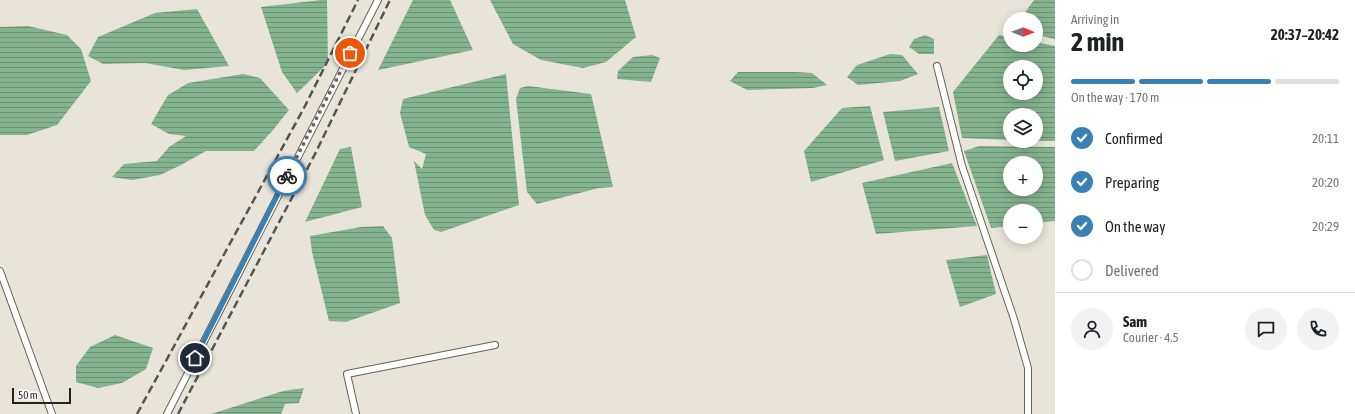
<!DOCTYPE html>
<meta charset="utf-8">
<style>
body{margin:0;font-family:"Asap Condensed",sans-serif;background:#f2f2f2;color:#202124;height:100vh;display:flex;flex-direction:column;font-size:15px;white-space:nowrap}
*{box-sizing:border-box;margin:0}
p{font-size:13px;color:#757577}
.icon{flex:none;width:22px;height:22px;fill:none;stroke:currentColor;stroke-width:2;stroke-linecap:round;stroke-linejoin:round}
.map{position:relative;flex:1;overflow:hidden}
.drawer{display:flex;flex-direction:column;background:#fff;width:300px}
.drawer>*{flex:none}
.needle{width:26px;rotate:91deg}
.controls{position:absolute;left:1003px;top:12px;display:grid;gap:8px}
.controls a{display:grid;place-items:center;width:40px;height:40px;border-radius:50%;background:#fff;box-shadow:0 2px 10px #0003;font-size:20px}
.scale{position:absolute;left:12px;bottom:10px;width:59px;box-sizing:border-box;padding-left:4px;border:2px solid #24231f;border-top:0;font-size:11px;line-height:14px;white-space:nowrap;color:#24231f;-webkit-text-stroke:3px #fff;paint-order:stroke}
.pin{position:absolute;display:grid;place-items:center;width:34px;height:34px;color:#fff;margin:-17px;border:2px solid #fff;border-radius:50%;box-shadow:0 1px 4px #0007}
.courier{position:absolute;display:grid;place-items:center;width:40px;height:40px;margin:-20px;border:3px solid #3981b5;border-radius:50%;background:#fff;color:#222;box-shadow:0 1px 5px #0007}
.summary em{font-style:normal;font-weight:700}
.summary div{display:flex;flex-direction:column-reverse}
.summary{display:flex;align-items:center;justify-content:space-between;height:68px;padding:0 16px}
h1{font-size:26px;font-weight:700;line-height:30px}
.bar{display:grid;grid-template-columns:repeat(4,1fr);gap:6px 4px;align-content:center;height:48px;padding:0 16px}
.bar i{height:5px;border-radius:3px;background:#e0e0e0}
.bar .on{background:#3981b5}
.bar p{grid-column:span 4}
.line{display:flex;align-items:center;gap:10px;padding:0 16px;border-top:1px solid #e0e0e0}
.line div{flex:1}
.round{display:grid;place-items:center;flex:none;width:42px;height:42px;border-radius:21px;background:#f2f2f2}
ol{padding:0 16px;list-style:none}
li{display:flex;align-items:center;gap:12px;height:44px}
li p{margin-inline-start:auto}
li .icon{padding:4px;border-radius:50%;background:#3981b5;color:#fff;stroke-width:4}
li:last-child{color:#757577}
li i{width:22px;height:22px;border:2px solid #e0e0e0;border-radius:50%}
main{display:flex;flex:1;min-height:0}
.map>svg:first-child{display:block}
.water{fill:url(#water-rules);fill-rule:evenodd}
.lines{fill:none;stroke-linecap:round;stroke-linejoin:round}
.street-casing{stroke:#666359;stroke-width:8}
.street{stroke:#fff;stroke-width:6}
.rail{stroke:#575550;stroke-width:2.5;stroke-dasharray:8 4;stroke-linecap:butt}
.done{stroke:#696760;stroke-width:4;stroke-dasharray:0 7.2}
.route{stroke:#3981b5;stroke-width:5}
</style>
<main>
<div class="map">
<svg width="1055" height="414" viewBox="0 0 1055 414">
<defs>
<pattern id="water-rules" width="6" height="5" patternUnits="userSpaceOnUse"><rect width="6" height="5" fill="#84b390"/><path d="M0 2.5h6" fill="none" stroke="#6c9175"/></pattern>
</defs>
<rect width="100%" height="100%" fill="#e8e4d9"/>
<!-- water -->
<path class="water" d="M321,0h6l1,63 -31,30 -15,-21 -21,-65z
M413,0h37l23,50 -95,20z
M490,0h135l11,37 -30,25 -23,6 -42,-8 -28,-16z
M1034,0h21v39l-19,-4v-16h-16z
M197,9l32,57 -45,4 -39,-7 -42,1 -15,-8 10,-19 57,-24z
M28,26l39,9 14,14 10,32 -34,44 -30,10h-27v-108z
M925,35l9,4v15h-15l-10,-7 5,-8z
M999,35l11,2v8h26v-3l19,4v95h-19v-26h-26v25l-48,-2 -9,-46zM1010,67h26v26h-26z
M890,54l12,1 16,19 -18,7 -42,4 -11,-8 10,-12z
M652,55l8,3 -9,24 -34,-3 1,-8 15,-14z
M738,72h58l16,1 15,12 -14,3 -66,2 -17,-9z
M243,74l17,4 29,32 -16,20 -19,21h-48l-25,14 -21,10 -28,5 -20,-3 12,-13 33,-3 12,-14 17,-11 -17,-2 -18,-10 17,-29 20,-12z
M506,74l13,131 -78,27 -7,-2 -9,-15 -11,-54 8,8 4,-15 -17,-7 -9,-34 3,-14z
M528,86l63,8 22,93 -14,1 -62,16 -10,-12 -11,-93 4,-11z
M870,106l14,54 -73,22 -7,-31 38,-43z
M939,107l10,44 -54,10 -12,-49z
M979,146l76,1v74l-19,2v-12h-26v15l-19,2 -27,-77zM1010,163h26v26h-26z
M351,147l11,60 -57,15 35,-73z
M952,163l25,63 -101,8 -14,-51z
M383,226l9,12 8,65 -54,19 -17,-1 -17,-69 -2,-16 51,-9z
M987,255l9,39 -36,13 -14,-47z
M115,335l38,13 -7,21 -24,14 -24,5 -22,-6v-16l14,-19z
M304,388l-5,15 -14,1 -4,10h-70l72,-23z"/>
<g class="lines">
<defs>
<path id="street" d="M937,66l25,100 52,153 14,49v46
M0,271l52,143
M167,414l211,-414
M356,414l-9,-40 148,-29"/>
</defs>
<!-- street casing -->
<use href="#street" class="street-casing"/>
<!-- street -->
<use href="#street" class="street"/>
<!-- rail -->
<path class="rail" d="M137,414l168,-308 53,-106
M178,414l137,-260 75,-154"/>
</g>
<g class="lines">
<!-- done -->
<path class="done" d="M287,176l63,-123"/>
<!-- route -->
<path class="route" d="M195,358l92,-182"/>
</g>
</svg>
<div class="controls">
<a><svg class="needle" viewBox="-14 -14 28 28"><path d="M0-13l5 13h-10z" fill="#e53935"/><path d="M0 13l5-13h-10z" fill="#757577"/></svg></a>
<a><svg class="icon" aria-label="locate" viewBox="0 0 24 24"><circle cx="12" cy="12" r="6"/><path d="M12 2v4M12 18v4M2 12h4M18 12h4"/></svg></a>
<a><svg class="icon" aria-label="layers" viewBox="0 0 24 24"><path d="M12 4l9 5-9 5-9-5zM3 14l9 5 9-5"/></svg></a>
<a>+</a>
<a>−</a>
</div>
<div class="scale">50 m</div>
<div class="pin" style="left:350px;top:53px;background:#ea580c"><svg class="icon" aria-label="bag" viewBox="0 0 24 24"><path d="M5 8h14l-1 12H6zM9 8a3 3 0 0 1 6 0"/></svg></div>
<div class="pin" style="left:195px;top:358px;background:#1f2937"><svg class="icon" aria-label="home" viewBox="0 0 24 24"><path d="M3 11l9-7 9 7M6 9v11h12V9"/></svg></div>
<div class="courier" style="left:287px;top:176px"><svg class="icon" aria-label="bike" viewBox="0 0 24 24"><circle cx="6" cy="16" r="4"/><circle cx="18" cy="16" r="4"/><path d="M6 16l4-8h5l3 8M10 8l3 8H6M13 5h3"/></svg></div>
</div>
<section class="drawer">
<div class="summary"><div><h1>2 min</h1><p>Arriving in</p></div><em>20:37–20:42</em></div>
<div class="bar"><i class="on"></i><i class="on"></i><i class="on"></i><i></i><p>On the way · 170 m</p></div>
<ol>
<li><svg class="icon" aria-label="check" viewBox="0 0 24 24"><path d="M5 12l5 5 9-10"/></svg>Confirmed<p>20:11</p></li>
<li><svg class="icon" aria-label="check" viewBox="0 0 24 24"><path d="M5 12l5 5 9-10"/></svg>Preparing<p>20:20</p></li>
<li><svg class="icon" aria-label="check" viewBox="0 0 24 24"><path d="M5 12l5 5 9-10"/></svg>On the way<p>20:29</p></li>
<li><i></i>Delivered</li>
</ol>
<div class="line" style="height:72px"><a class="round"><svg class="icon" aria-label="person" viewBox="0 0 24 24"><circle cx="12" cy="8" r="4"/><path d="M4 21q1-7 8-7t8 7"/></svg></a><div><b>Sam</b><p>Courier · 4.5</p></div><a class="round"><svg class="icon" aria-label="chat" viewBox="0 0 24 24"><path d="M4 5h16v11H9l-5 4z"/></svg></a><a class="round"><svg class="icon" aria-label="phone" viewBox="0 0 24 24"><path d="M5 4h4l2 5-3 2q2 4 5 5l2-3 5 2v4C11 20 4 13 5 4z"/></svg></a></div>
</section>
</main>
